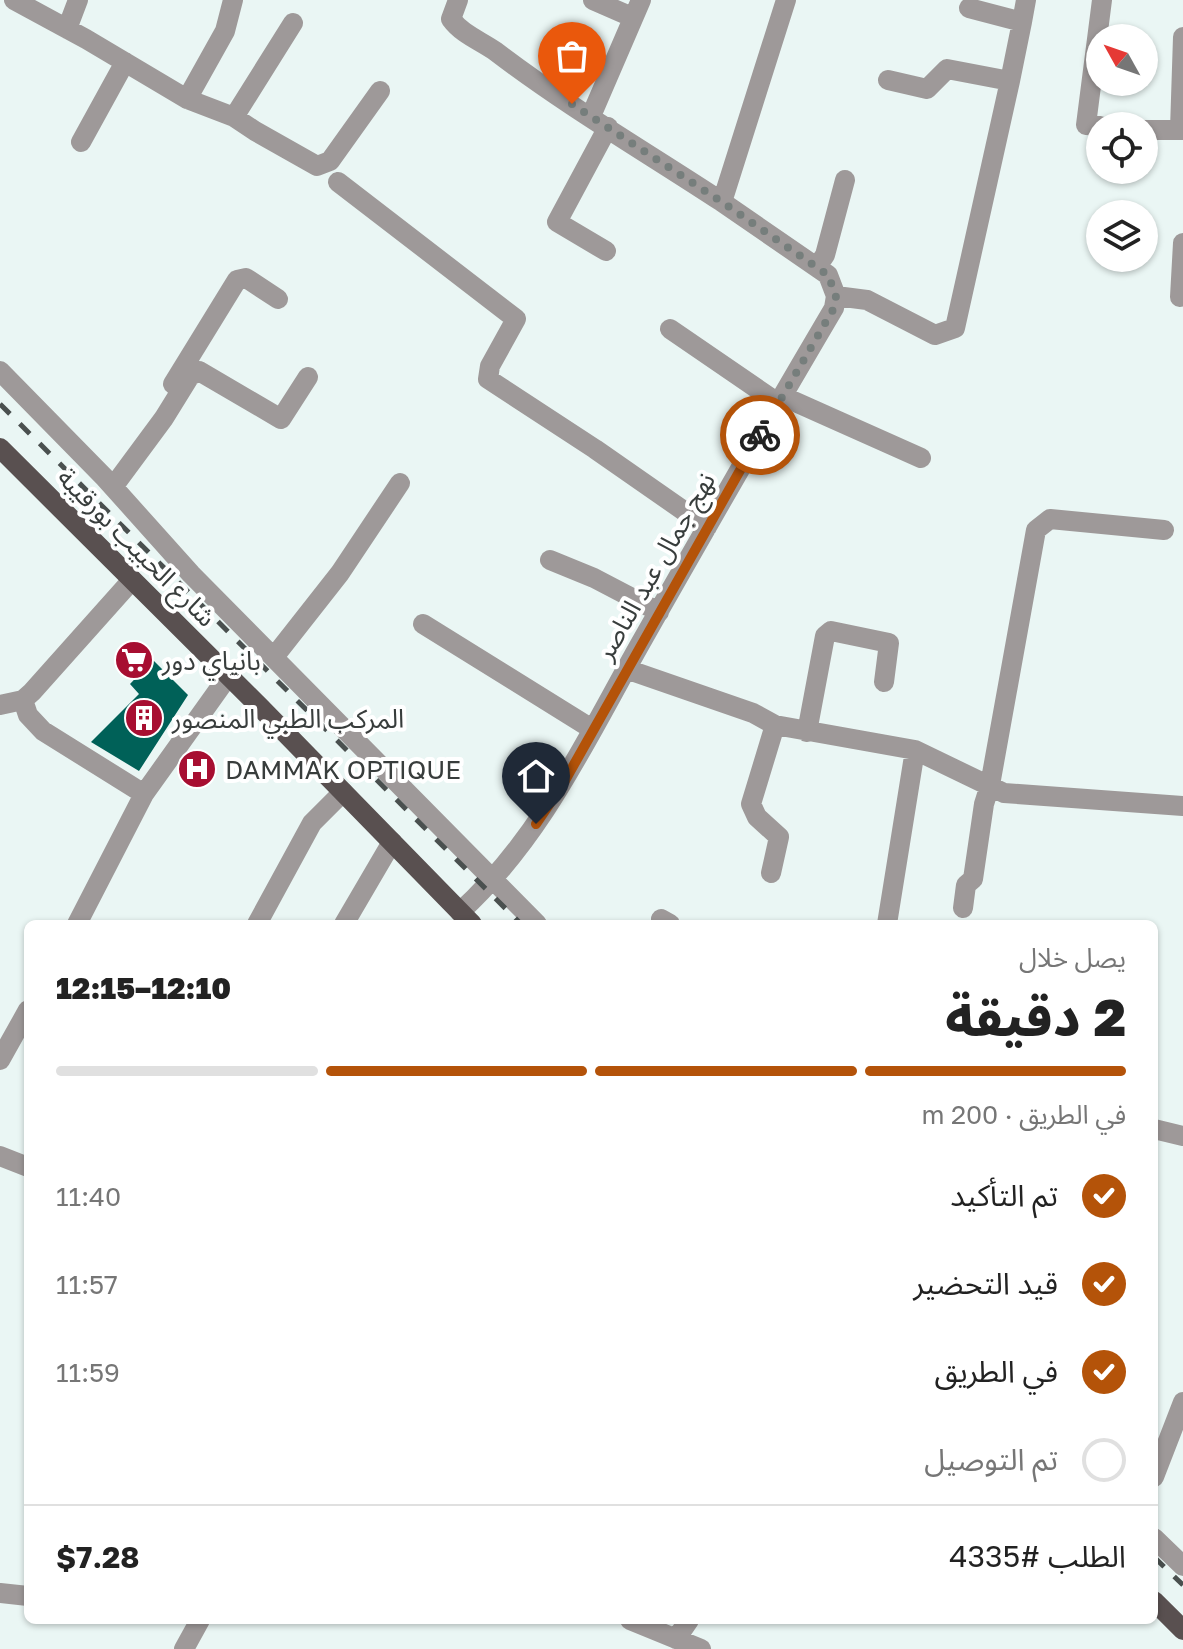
<!DOCTYPE html>
<html lang="ar">
<meta charset="utf-8">
<style>
body{margin:0;font-family:"Golos Text","Noto Sans Arabic",sans-serif;background:#f2f2f2;color:#222;direction:rtl;height:100vh;display:flex;flex-direction:column;font-size:30px;white-space:nowrap}
*{box-sizing:border-box;margin:0}
p{font-size:26px;color:#767676}
.icon{flex:none;width:44px;height:44px;fill:none;stroke:currentColor;stroke-width:2;stroke-linecap:round;stroke-linejoin:round}
.map{position:relative;flex:1;overflow:hidden;direction:ltr}
.sheet{position:absolute;left:24px;top:920px;width:1134px;height:704px;display:flex;flex-direction:column;background:#fff;border-radius:12px;box-shadow:0 2px 6px #0004;direction:rtl}
.sheet>*{flex:none}
.needle{width:52px;rotate:310deg}
.tools{position:absolute;left:1086px;top:24px;display:grid;gap:16px}
.tools a{display:grid;place-items:center;width:72px;height:72px;border-radius:50%;background:#fff;box-shadow:0 2px 6px #0004;font-size:40px}
.pin{position:absolute;display:grid;place-items:center;width:68px;height:68px;color:#fff;margin:-82px -34px;border-radius:50% 50% 50% 0;rotate:-45deg;box-shadow:0 0 8px #0007}
.pin .icon{rotate:45deg}
.courier{position:absolute;display:grid;place-items:center;width:80px;height:80px;margin:-40px;border:6px solid #b45309;border-radius:50%;background:#fff;color:#222;box-shadow:0 2px 10px #0007}
.head em{font-style:normal;font-weight:800}
.head div{display:flex;flex-direction:column-reverse}
.head{display:flex;align-items:center;justify-content:space-between;height:136px;padding:0 32px}
h1{font-size:52px;font-weight:800;line-height:60px}
.bar{display:grid;grid-template-columns:repeat(4,1fr);gap:12px 8px;align-content:center;height:96px;padding:0 32px}
.bar i{height:10px;border-radius:6px;background:#e0e0e0}
.bar .active{background:#b45309}
.bar p{grid-column:span 4}
.line{display:flex;align-items:center;gap:20px;padding:0 32px;border-top:2px solid #e0e0e0}
.line div{flex:1}
ol{padding:0 32px;list-style:none}
li{display:flex;align-items:center;gap:24px;height:88px}
li p{margin-inline-start:auto}
li .icon{padding:8px;border-radius:50%;background:#b45309;color:#fff;stroke-width:4}
li:last-child{color:#767676}
li i{width:44px;height:44px;border:4px solid #e0e0e0;border-radius:50%}
.map>svg:first-child{display:block}
.building{fill:#006158}
.lines{fill:none;stroke-linecap:round;stroke-linejoin:round}
.minor{stroke:#9e9999;stroke-width:20}
.major{stroke:#595050;stroke-width:20}
.rail{stroke:#4a504f;stroke-width:5;stroke-dasharray:14 14;stroke-linecap:butt}
.done{stroke:#767e7c;stroke-width:8;stroke-dasharray:0 14.4}
.route{stroke:#b45309;stroke-width:10}
.labels{text-anchor:middle;dominant-baseline:central;stroke-width:8;stroke-linejoin:round;paint-order:stroke}
.street-label{font-size:26px;fill:#383d3c;stroke:#fff}
.poi-label{font-size:26px;fill:#383d3c;stroke:#fff;text-anchor:start}
</style>
<div class="map">
<svg width="1183" height="1649" viewBox="0 0 1183 1649">
<rect width="100%" height="100%" fill="#eaf6f4"/>
<!-- building -->
<path class="building" d="M153,660l35,35 -49,76 -48,-29 48,-48 -9,-10z"/>
<g class="lines">
<!-- minor -->
<path class="minor" d="M14,0l72,39 101,60 47,18 21,14 62,35 13,-5 50,-70
M458,0l-7,19c11,15 28,21 44,32 72,55 151,101 227,151
M593,0l39,17
M969,8l53,14 -12,59
M1022,22l4,-22
M67,29l11,-29
M187,99l38,-68 8,-31
M591,116l50,-116
M234,117l59,-94
M1100,126l-14,-1 16,-125
M1180,129l3,-92
M1144,130h39
M81,142l44,-80
M338,182l178,137 -26,47 -2,13 107,70 112,78
M606,251l-49,-29 51,-95
M817,267l8,-12 20,-75
M836,296l31,4 68,35 20,-7 55,-247 -63,-12 -20,20 -39,-9
M1180,297l3,-54
M670,329l108,74
M0,371l105,107 86,96 346,350
M173,384l64,-104 9,-2 32,21
M782,396l139,62
M113,487l51,-69 26,-42 9,-5 82,48 27,-42
M550,560l44,18 65,34
M423,624l169,105
M274,657l66,-84 60,-90
M626,669l127,44 22,12 140,25 89,43 179,13
M23,700l5,15 15,16 101,63
M0,705l23,-5 9,-8 100,-112
M807,732l18,-96 6,-5 58,12 -5,39
M771,873l8,-36 -22,-20 -6,-13 24,-79
M963,908l3,-23 7,-6 11,-75 6,-19 46,-255 14,-11 114,11
M460,912c81,-74 126,-172 179,-266 64,-113 129,-226 195,-338l2,-12 -8,-21 -106,-73 64,-202
M661,919l9,5
M77,924l67,-130 85,-119
M257,924l55,-101 31,-31
M344,924l48,-82
M887,924l28,-174
M0,1060l28,-50
M1154,1129l29,7
M0,1156l28,11
M1154,1477l29,-75
M1154,1538l29,28
M0,1593l28,3
M630,1620l71,29
M676,1639l13,-19
M184,1649l16,-29"/>
<!-- major -->
<path class="major" d="M0,448l260,259 212,217
M1154,1601l29,29"/>
<!-- rail -->
<path class="rail" d="M0,404l521,520
M1154,1557l29,28"/>
</g>
<g class="lines">
<!-- done -->
<path class="done" d="M572,104l150,98 106,73 8,21 -2,12 -74,127"/>
<!-- route -->
<path class="route" d="M536,824l27,-40 197,-349"/>
</g>
<!-- icons -->
<defs>
<symbol id="supermarket-disc" viewBox="-11 -11 22 22"><circle r="9.5" fill="#a70e31" stroke="#fff"/><path d="M-6-5.5h2.5l.6 2H6L4.5 2H-2.5L-4.4-4H-6ZM-1.5 3.2a1.3 1.3 0 1 0 .1 0ZM3 3.2a1.3 1.3 0 1 0 .1 0Z" fill="#fff"/></symbol>
<symbol id="building-disc" viewBox="-11 -11 22 22"><circle r="9.5" fill="#a70e31" stroke="#fff"/><path d="M-4-6H4V6H1V3H-1V6H-4ZM-2.5-4.3h1.7v1.8h-1.7ZM.8-4.3h1.7v1.8H.8ZM-2.5-1h1.7V.8h-1.7ZM.8-1h1.7V.8H.8Z" fill="#fff"/></symbol>
<symbol id="hospital-disc" viewBox="-11 -11 22 22"><circle r="9.5" fill="#a70e31" stroke="#fff"/><path d="M-5-5h3v3.5h4V-5h3V5h-3V1.5h-4V5h-3Z" fill="#fff"/></symbol>
</defs>
<g fill-rule="evenodd">
<use href="#supermarket-disc" x="112" y="638" width="44" height="44"/>
<use href="#building-disc" x="122" y="696" width="44" height="44"/>
<use href="#hospital-disc" x="175" y="747" width="44" height="44"/>
</g>
<g class="labels">
<!-- street labels -->
<g class="street-label">
<text transform="translate(137 547) rotate(45)">شارع الحبيب بورقيبة</text>
<text transform="translate(655 566) rotate(-60)">نهج جمال عبد الناصر</text>
</g>
<!-- poi labels -->
<g class="poi-label">
<text x="162" y="660">بانياي دور</text>
<text x="172" y="718">المركب الطبي المنصور</text>
<text x="225" y="769">DAMMAK OPTIQUE</text>
</g>
</g>
</svg>
<div class="tools">
<a><svg class="needle" viewBox="-14 -14 28 28"><path d="M0-13l5 13h-10z" fill="#e53935"/><path d="M0 13l5-13h-10z" fill="#767676"/></svg></a>
<a><svg class="icon" aria-label="locate" viewBox="0 0 24 24"><circle cx="12" cy="12" r="6"/><path d="M12 2v4M12 18v4M2 12h4M18 12h4"/></svg></a>
<a><svg class="icon" aria-label="layers" viewBox="0 0 24 24"><path d="M12 4l9 5-9 5-9-5zM3 14l9 5 9-5"/></svg></a>
</div>
<div class="pin" style="left:572px;top:104px;background:#ea580c"><svg class="icon" aria-label="bag" viewBox="0 0 24 24"><path d="M5 8h14l-1 12H6zM9 8a3 3 0 0 1 6 0"/></svg></div>
<div class="pin" style="left:536px;top:824px;background:#1f2937"><svg class="icon" aria-label="home" viewBox="0 0 24 24"><path d="M3 11l9-7 9 7M6 9v11h12V9"/></svg></div>
<div class="courier" style="left:760px;top:435px"><svg class="icon" aria-label="bike" viewBox="0 0 24 24"><circle cx="6" cy="16" r="4"/><circle cx="18" cy="16" r="4"/><path d="M6 16l4-8h5l3 8M10 8l3 8H6M13 5h3"/></svg></div>
<section class="sheet">
<div class="head"><div><h1>2 دقيقة</h1><p>يصل خلال</p></div><em>12:10–12:15</em></div>
<div class="bar"><i class="active"></i><i class="active"></i><i class="active"></i><i></i><p>في الطريق · 200 m</p></div>
<ol>
<li><svg class="icon" aria-label="check" viewBox="0 0 24 24"><path d="M5 12l5 5 9-10"/></svg>تم التأكيد<p>11:40</p></li>
<li><svg class="icon" aria-label="check" viewBox="0 0 24 24"><path d="M5 12l5 5 9-10"/></svg>قيد التحضير<p>11:57</p></li>
<li><svg class="icon" aria-label="check" viewBox="0 0 24 24"><path d="M5 12l5 5 9-10"/></svg>في الطريق<p>11:59</p></li>
<li><i></i>تم التوصيل</li>
</ol>
<div class="line" style="height:104px"><div>الطلب #4335</div><b>$7.28</b></div>
</section>
</div>
